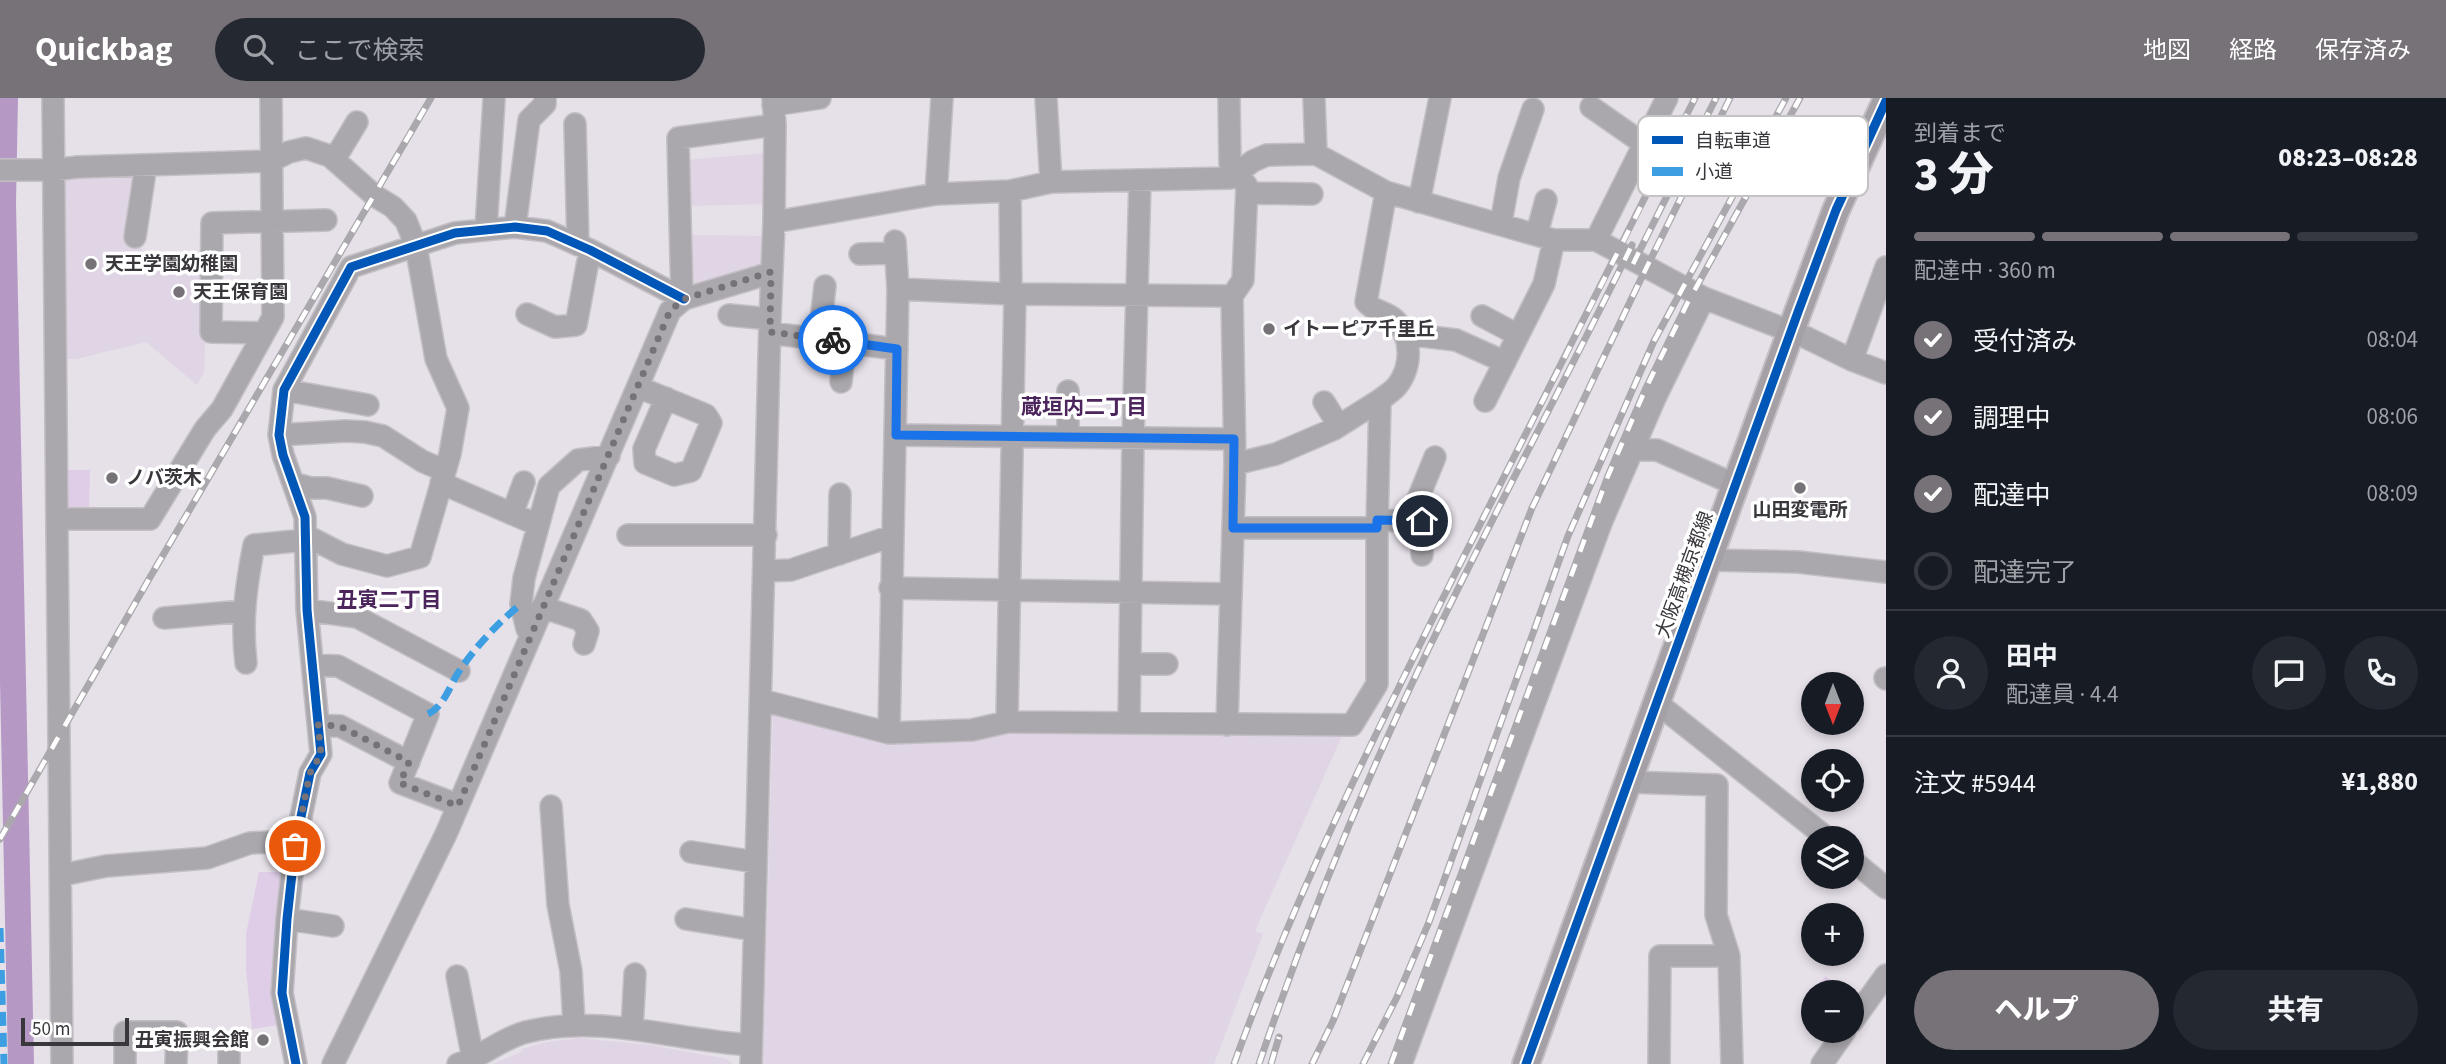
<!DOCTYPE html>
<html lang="ja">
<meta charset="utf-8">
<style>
body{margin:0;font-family:"Source Sans 3","Noto Sans JP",sans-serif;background:#242831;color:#f1f3f6;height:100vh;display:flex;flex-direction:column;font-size:26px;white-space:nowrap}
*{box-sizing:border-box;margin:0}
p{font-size:23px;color:#9ea1a6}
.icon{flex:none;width:38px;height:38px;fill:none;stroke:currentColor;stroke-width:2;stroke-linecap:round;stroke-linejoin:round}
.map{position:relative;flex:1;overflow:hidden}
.details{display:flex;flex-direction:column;background:#171b24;width:560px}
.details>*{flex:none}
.needle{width:46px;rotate:180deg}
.tools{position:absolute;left:1801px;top:574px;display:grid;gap:14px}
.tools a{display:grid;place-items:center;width:63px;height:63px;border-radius:50%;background:#171b24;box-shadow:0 4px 10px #0003;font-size:35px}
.scale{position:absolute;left:21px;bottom:18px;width:108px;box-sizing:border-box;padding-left:7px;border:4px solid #39363c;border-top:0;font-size:19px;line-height:24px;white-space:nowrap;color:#39363c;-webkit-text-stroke:5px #fff;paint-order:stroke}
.pin{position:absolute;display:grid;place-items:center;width:60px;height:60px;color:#fff;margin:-30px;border:4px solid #fff;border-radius:50%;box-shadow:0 2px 7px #0007}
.courier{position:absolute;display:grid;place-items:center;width:70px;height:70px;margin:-35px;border:5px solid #1a73e8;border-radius:50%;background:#fff;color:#222;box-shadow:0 2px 9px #0007}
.headline em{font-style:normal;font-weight:800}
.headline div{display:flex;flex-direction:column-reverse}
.headline{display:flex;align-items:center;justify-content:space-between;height:119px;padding:0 28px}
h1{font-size:46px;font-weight:800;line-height:52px}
.bar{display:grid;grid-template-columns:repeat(4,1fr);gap:10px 7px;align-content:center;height:84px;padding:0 28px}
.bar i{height:9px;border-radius:5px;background:#363941}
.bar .selected{background:#767278}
.bar p{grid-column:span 4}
.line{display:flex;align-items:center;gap:18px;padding:0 28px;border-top:2px solid #363941}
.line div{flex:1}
.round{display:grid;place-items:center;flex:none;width:74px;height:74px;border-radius:37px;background:#242831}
ol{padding:0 28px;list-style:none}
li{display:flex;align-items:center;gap:21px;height:77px}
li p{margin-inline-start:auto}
li .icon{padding:7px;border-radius:50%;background:#767278;color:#fff;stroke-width:4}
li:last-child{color:#9ea1a6}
li i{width:38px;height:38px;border:4px solid #363941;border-radius:50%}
.primary-button{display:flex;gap:14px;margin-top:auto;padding:14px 28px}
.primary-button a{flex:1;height:80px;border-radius:42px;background:#767278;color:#fff;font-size:28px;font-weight:800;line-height:80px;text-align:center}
.primary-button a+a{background:#242831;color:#f1f3f6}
header{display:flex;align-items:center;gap:42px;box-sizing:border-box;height:98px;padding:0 35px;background:#767278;color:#fff}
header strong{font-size:33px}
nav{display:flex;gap:38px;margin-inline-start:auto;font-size:24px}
.search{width:490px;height:63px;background:#242831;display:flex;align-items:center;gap:18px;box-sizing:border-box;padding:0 24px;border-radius:38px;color:#9ea1a6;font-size:26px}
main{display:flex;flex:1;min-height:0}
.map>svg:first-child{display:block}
.built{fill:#dfd5e4}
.green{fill:#dfcde8}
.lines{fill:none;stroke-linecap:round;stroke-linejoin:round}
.river{stroke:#b698c5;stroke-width:26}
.minor-casing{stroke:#c3bfc5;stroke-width:24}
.major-casing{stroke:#c3bfc5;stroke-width:30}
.minor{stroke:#aaa8ac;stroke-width:21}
.major{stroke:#a4a0a5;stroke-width:26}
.rail-casing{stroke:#aaa8ac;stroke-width:7}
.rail{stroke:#fff;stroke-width:4.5;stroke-dasharray:13;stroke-linecap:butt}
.quiet{stroke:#3e9ee2;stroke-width:7;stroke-dasharray:14 7;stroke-linecap:butt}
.cycleway-casing{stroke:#fff;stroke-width:13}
.cycleway{stroke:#0057b8;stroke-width:9}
.done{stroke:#767278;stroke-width:7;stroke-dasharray:0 12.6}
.route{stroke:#1a73e8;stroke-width:9}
.poi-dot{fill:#767278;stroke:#fff;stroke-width:2.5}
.labels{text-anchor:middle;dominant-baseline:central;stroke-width:7;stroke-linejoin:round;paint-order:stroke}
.poi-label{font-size:19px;font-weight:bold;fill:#39363c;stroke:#fff;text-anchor:start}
.street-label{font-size:19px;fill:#39363c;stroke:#fff}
.neighbourhood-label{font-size:21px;font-weight:bold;fill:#4b255c;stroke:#fff}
.key{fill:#fff;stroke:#c4c3c4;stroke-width:2}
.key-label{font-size:19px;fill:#39363c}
</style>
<header>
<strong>Quickbag</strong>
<div class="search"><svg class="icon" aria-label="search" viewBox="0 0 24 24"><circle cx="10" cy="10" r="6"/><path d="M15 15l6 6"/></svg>ここで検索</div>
<nav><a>地図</a><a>経路</a><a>保存済み</a></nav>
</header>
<main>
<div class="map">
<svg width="1886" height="966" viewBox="0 0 1886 966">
<rect width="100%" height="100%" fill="#e6e0e8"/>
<!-- built -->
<path class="built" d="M766,55v51l-79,2 -1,-46z
M136,76l-7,52 -7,9 19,13 5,16 62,2 -4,106 -7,13 -51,-43 -70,17h-16l2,-179 8,-4z
M687,137l78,1 -1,28 -77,25z
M773,613l120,28 118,-11 327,3 3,7 -86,193 8,3 -49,130h-451z
M578,940l72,7 77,14 6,5h-241l30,-12v-3l4,-1 21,-6z"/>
<!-- green -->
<path class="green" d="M62,372h28l-1,39h-20l-7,-8z
M259,774h26l-14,106 6,47 -25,4 -6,-60v-35z
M1826,878l18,16h-33z"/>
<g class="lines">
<!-- river -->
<path class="river" d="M5,0l-2,105 18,861"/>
<defs>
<path id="minor" d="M53,0l9,966
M1046,0l5,84
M1314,0l2,56
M773,7l47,-7
M1591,9l53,37
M575,26l3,121
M334,62l23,-38
M0,72h52l26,-3 193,-6 18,-9 17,-4 24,8 45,40 18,11 13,14 10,25 20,113 22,49 -8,46 -30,103 -33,9 -45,-12 -37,-19
M1010,93l1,103
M1247,95l65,1
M936,96l6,-96
M1419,104l21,-104
M774,124l162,-28 74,-3 41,-9 180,-4 22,-17 14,-6 49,-1 70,38 168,48h42l108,58 101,39 47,23 34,13
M1501,125l8,-45 24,-69
M515,129l14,-107 16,-16v-6
M486,131l8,-129
M1537,135l9,-33
M135,139l11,-72
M1596,142l71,-142
M895,143l3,48
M860,156l36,-1
M682,200l-4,-160 97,-13
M527,216l28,13 21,-2 14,-75
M729,217l41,4
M1482,218l36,19
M264,235l-53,-1 1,-109 114,-3
M770,235l127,16
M1405,236l51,6 49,22
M819,240l6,-52
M1852,262l34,-93
M841,284l4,-40
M638,289l68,28 5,8 -20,48 -17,4 -29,-12 -1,-14 22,-51
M284,292l84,15
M1485,303l59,-117 10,-44
M1324,304l15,24
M279,337l66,-4 20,1 18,4 39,25 23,10
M896,337l338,4
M1068,339v-46
M1633,352h24l79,35
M1235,366l41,-10 58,-25 46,-29
M293,385l18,5h16l35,8
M441,385l97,42
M512,416l12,-32
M58,421h92l55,-90 17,-20 51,-92 -2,-219
M1377,422l45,1v34
M1409,423l26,-64
M1233,430h144
M628,437h138
M839,456l1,-60
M1709,462l89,2 88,10
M765,473l26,-1 101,-34
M890,490l341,6
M542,509l39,13 7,11 -4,13
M307,512l50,7 102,54
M164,520l80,-7
M531,535l-4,-4 -6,-25 3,-26 25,-92 29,-26 31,-4
M246,565c-5,-42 0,-77 8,-118l51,-5
M1130,566h37
M313,567l25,1 90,48 -28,69 58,22
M1885,580l1,1
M761,602l128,33 83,-3 35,-8 345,3 25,-41v-156l3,-128c5,-4 13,-9 17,-14 15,-19 16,-50 -3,-67 -9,-8 -20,-7 -28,-17l20,-110
M1657,605l170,135
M1007,624l8,-428
M1129,624l4,-284 7,-258
M318,627l22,1 69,36
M1227,627l8,-261 -3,-168 11,-16 4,-94 -17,-22 -1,-66
M889,635l9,-444 113,5 221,2
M1628,684l89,3 -1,130 13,41 3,108
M551,708l7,99 13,66 3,53
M691,754l65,10
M1852,762l34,28
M62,777l44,-9 101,-8 43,-15 46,-2
M287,821l46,7
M686,821l68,11
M457,878l16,83
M1852,924l34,-47
M632,931l3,-55
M229,952v14
M125,966v-32h52l-1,32
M296,966l-14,-71 5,-74 8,-73 15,-73 11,-19 -14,-144 -2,-93 -22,-62 -4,-20 5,-45 67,-123 104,-34 60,-6 32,4 43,19 94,49
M333,966l113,-230 224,-523 14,-12 87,-26
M458,966c24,-7 44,-26 68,-32 75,-19 150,9 225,13
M751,966l19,-745 4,-97 1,-97 -2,-27
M1401,966l200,-541 54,-125 49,-100
M1659,966l1,-108h69
M1822,966l23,-33"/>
<path id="major" d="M1526,966l272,-752 38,-102 50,-109"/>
</defs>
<!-- minor casing -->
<use href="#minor" class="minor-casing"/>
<!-- major casing -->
<use href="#major" class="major-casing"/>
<!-- minor -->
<use href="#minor" class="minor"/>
<!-- major -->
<use href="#major" class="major"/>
<defs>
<path id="rail" d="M1633,166l83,-166
M0,741l149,-260 282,-481
M1234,966c61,-169 141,-330 221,-490 80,-159 161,-317 240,-476
M1259,966c43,-127 93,-252 150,-374 70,-150 150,-296 223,-445
M1271,966l8,-27
M1312,966l21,-43 199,-513 106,-223 92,-187
M1363,966l34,-67 32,-75 139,-386 86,-195 132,-243
M1391,966l217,-588 38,-88 41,-84 113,-206"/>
</defs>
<!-- rail casing -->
<use href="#rail" class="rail-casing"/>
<!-- rail -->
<use href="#rail" class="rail"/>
<!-- quiet -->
<path class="quiet" d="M428,616c17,-8 22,-30 32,-44 17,-25 38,-47 61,-66
M0,830l4,136"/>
<defs>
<path id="cycleway" d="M296,966l-14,-71 5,-74 8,-73 15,-73 11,-19 -14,-144 -2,-93 -22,-62 -4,-20 5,-45 67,-123 104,-34 60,-6 32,4 43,19 94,49
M1526,966l272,-752 38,-102 50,-109"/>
</defs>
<!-- cycleway casing -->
<use href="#cycleway" class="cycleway-casing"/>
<!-- cycleway -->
<use href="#cycleway" class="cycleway"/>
</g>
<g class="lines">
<!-- done -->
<path class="done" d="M295,748l15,-73 11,-19 -3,-29 22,1 69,36 -9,21 58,23 212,-495 14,-12 87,-27 -1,60 63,8"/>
<!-- route -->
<path class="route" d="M833,242l64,9 -1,86 338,4 -1,89h144v-8l45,1"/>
</g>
<!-- markers -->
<g class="poi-dot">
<circle cx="91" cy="166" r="7"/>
<circle cx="179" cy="194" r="7"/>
<circle cx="1269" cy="231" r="7"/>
<circle cx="112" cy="380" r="7"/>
<circle cx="1800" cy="390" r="7"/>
<circle cx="263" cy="942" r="7"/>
</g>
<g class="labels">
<!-- poi labels -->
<g class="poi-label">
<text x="105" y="166">天王学園幼稚園</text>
<text x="193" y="194">天王保育園</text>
<text x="1283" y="231">イトーピア千里丘</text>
<text x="126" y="380">ノバ茨木</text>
<text x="1800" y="412" text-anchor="middle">山田変電所</text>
<text x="249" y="942" text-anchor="end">丑寅振興会館</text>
</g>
<!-- street labels -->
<g class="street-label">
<text transform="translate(1685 477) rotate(-70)">大阪高槻京都線</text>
</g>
<!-- neighbourhood labels -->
<g class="neighbourhood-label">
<text x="1084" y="309">蔵垣内二丁目</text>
<text x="389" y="502">丑寅二丁目</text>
</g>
</g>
<!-- legend -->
<rect x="1638" y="18" width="230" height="80" rx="10" class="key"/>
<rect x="1652" y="38" width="31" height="8" fill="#0057b8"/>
<rect x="1652" y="69" width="31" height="9" fill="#3e9ee2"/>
<g class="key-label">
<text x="1695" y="49">自転車道</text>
<text x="1695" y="80">小道</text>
</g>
</svg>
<div class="tools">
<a><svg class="needle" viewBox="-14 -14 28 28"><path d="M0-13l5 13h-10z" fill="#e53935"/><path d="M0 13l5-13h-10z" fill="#9ea1a6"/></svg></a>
<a><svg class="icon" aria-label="locate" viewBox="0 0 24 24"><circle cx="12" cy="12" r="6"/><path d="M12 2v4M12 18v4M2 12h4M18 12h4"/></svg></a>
<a><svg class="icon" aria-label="layers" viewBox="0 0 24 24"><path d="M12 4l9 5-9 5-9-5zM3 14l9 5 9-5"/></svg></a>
<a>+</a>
<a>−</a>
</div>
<div class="scale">50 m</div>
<div class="pin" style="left:295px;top:748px;background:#ea580c"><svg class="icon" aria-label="bag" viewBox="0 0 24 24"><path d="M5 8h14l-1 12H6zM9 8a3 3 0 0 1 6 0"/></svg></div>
<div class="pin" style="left:1422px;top:423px;background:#1f2937"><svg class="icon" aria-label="home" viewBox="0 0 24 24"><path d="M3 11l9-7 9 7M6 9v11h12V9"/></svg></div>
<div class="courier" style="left:833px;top:242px"><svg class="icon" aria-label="bike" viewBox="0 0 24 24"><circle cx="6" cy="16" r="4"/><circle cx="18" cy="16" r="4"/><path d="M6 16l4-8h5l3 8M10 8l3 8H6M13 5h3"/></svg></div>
</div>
<section class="details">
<div class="headline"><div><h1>3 分</h1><p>到着まで</p></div><em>08:23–08:28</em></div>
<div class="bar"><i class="selected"></i><i class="selected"></i><i class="selected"></i><i></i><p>配達中 · 360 m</p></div>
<ol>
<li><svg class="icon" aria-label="check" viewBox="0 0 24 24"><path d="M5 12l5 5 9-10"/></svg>受付済み<p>08:04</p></li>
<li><svg class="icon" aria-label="check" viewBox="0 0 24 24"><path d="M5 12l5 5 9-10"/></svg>調理中<p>08:06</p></li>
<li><svg class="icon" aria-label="check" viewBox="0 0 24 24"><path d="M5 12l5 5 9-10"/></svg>配達中<p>08:09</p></li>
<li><i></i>配達完了</li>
</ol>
<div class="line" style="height:126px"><a class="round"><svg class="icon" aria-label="person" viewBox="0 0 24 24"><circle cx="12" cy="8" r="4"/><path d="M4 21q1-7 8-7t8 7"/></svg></a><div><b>田中</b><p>配達員 · 4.4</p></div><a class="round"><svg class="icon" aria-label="chat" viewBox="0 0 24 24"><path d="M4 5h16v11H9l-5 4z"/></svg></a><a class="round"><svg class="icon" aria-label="phone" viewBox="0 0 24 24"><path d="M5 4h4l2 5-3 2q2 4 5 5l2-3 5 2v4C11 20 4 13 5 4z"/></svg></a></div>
<div class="line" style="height:91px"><div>注文 #5944</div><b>¥1,880</b></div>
<div class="primary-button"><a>ヘルプ</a><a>共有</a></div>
</section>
</main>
